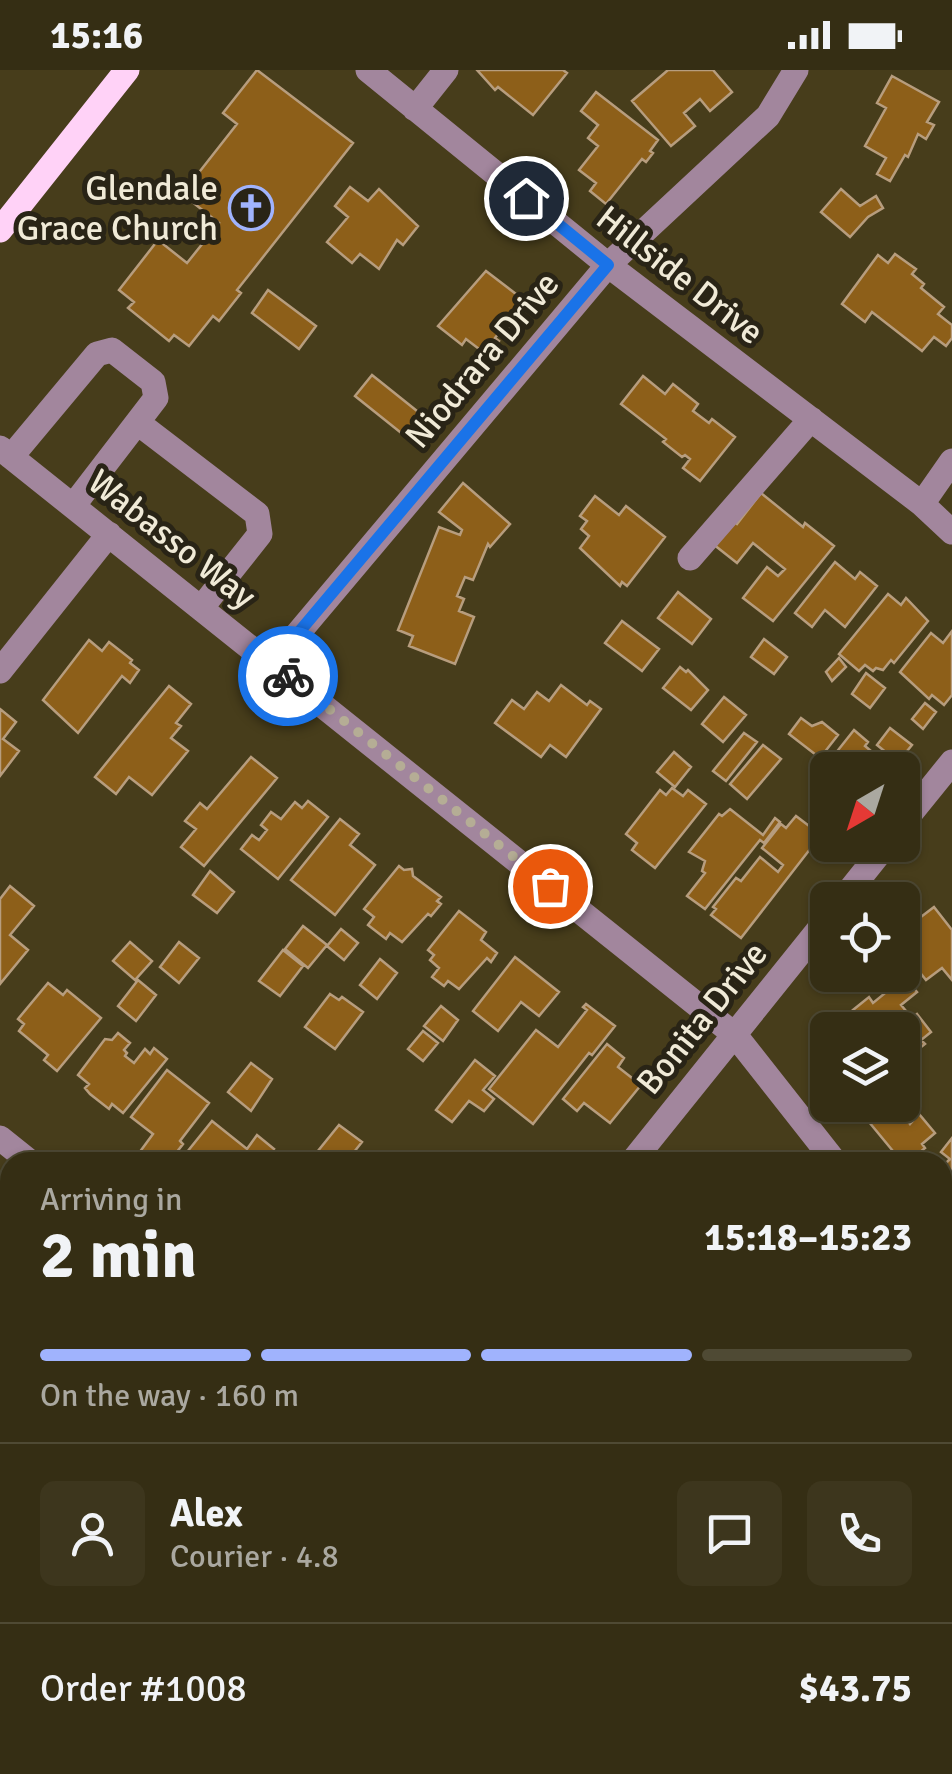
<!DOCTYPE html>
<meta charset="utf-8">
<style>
body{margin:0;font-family:Signika,sans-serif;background:#3d361d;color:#f1f3f6;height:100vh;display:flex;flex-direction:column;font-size:38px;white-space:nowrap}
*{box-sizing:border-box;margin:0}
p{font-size:32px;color:#aaa8a0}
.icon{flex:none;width:55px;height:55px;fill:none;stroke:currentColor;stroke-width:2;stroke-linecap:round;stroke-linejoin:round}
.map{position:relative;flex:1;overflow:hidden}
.details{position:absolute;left:0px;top:1082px;width:952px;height:622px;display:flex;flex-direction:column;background:#352e14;border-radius:30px 30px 0 0;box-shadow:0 2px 8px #0004,0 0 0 2px #4f4a34}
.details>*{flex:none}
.needle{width:65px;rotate:219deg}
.controls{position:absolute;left:810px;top:682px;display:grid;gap:20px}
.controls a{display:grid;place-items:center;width:110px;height:110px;border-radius:15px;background:#352e14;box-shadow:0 2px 8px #0004,0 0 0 2px #4f4a34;font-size:50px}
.pin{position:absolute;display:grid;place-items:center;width:85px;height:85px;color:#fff;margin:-42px;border:5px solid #fff;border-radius:50%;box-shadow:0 2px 10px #0007}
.courier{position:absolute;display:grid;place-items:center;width:100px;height:100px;margin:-50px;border:8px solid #1a73e8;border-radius:50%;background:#fff;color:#222;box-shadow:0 2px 12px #0007}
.head em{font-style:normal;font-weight:800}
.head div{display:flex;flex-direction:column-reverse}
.head{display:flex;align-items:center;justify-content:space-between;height:170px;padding:0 40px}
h1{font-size:65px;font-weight:800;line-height:75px}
.bar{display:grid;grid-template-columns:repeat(4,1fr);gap:15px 10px;align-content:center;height:120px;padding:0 40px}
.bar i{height:12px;border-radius:8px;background:#4f4a34}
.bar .on{background:#a0b3fd}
.bar p{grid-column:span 4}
.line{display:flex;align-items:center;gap:25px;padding:0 40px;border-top:2px solid #4f4a34}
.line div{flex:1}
.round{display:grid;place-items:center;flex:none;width:105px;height:105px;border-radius:15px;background:#3d361d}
.status{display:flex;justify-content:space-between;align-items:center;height:70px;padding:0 50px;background:#352e14;direction:ltr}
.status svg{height:28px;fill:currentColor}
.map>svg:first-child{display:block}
.green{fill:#80534a}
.building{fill:#8d5f19;stroke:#b79d7e;stroke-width:2.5}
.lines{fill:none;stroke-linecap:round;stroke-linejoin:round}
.minor{stroke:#a2869d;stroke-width:25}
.major{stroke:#ffd2f7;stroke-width:25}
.done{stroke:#b5ad95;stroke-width:10;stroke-dasharray:0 18}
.route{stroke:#1a73e8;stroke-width:12}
.labels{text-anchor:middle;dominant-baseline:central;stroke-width:10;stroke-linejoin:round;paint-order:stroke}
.poi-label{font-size:35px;fill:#f0ead7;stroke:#292416;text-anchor:end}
.street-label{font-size:35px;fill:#f0ead7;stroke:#292416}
</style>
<div class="status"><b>15:16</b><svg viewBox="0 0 49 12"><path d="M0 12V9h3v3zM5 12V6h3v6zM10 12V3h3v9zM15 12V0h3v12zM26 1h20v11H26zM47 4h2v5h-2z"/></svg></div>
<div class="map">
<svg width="952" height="1704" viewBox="0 0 952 1704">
<rect width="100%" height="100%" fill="#473d1b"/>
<!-- green -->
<path class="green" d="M306,1695h267l1,9h-256z"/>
<!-- building -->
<path class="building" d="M257,0l96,73 -116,147 4,3 -22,28 -6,-5 -24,30 -15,-11 -5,6 -41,-33 6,-6 -15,-12 39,-50 29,23 32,-40 -37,-29 55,-70 -14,-11z
M477,0h86l4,3 -34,42 -35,-28 -3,3z
M668,0h45l19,22 -22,19 -10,-12 -16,14 11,13 -24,20 -39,-45z
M892,6l47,26 -12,20 7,3 -8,14 -8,-5 -10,23 -3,-2 -15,26 -13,-7 9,-16 -21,-12 21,-38 -9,-5z
M596,22l62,48 -8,11 3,2 -7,9 -4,-3 -36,45 -16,-13 6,-8 -17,-13 19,-24 -10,-8 10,-13 -17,-14z
M350,117l18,14 11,-12 39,37 -15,19 -6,-5 -18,29 -19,-15 -8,9 -25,-21 21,-25 -13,-11z
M841,119l19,17 16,-10 7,12 -15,9 -18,20 -29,-25z
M895,184l21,15 -4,5 12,10 -3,4 23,19 -6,7 14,11v13l-6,8 -12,-9 -12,14 -50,-39 -7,10 -23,-18 36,-49 10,8z
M486,201l43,33 -21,25 -4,-3 -9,12 4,3 -12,14 -21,-16 -4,6 -24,-19z
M268,220l48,36 -17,23 -47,-36z
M372,305l65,52 -17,21 -65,-52z
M643,306l22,18 8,-10 25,20 -5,7 16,12 3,-4 23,18 -35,44 -17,-13 7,-9 -5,-4 -3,2 -19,-15 3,-3 -45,-35z
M463,413l47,41 -20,23 -2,-3 -15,36 -8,-3 -8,19 7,3 -5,12 15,6 -19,47 -46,-18 4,-10 -15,-6 41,-103 21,8 2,-5 -23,-18z
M761,423l42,34 2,-4 29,23 -61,75 -30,-23 24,-31 11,9 7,-7 -32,-26 -16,20 -24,-19 19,-24 5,4z
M595,426l24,19 7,-9 39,31 -38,49 -5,-4 -2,4 -40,-38 9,-12 -8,-7 6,-8 -7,-5z
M835,492l20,17 5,-7 17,14 -32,41 -20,-17 -13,17 -17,-14z
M678,522l33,27 -19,25 -34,-26z
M888,524l13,11 5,-7 22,23 -34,42 -3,-3 -8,10 -7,-2 -3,3 -8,-6 -6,6 -20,-17z
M622,551l37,28 -17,22 -37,-28z
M952,561v64l-8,10 -12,-10 -3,4 -29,-27 31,-39 12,10z
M764,569l23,18 -13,17 -23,-17z
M89,570l13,11 7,-9 23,18 -2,3 9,7 -9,13 -8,-7 -44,57 -35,-33z
M839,588l7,9 -14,14 -6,-9z
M680,597l6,5 2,-2 20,20 -17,20 -28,-22z
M866,603l19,15 -15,20 -18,-14z
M561,615l26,20 3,-4 11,8 -35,48 -16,-12 -9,12 -46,-34 17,-23 12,9 13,-17 12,9z
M169,616l22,18 -15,19 5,3 -10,12 17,13 -36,44 -23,-18 -13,17 -21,-17z
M724,627l22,18 -23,27 -21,-18z
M925,633l11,9 -13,17 -11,-10z
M0,639l16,13 -13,17 16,12 -19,25z
M801,648l11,8 10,-4 16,13 -18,23 -31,-24z
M890,658l22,17 -14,17 -21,-17z
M854,660l14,12 -3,4 24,20 -4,4h-41l-13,-11z
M744,663l13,9 -31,39 -13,-10z
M763,675l18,14 -34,40 -17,-15z
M674,682l17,15 -16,20 -18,-15z
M251,687l26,21 -73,88 -23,-19 15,-18 -11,-8 15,-18 7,6z
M672,718l11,8 5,-6 18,14 -51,64 -23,-18 5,-7 -11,-9 34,-44 6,5z
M308,731l20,16 -50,62 -37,-30 11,-14 7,5 8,-10 -6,-5 10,-13 10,7 14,-17 7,6z
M730,739l33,26 12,-17 5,4 -16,21 -4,-3 -55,69 -18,-13 18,-23 -3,-2 3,-10 -16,-9 30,-38 3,2z
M796,746l25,19 -80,103 -30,-23 5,-6 -3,-2 23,-29 5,3 19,-24 18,15 5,-7 -21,-17 19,-24 5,4z
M340,749l19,15 -9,11 25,20 -40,50 -44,-35z
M399,796l5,4 8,-1 1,7 28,21 -4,4 4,3 -10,12 -3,-2 -26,28 -12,-9 -4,6 -18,-14 6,-8 -10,-8z
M210,801l24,21 -17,21 -24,-18z
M10,816l24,20 -24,29 18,15 -28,34v-85z
M934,837l18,23v50l-10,-12 -16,12 -24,-30v-9l17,-11 -6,-7z
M459,841l27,21 -5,8 16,13 -6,9 -4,-4 -28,31 -11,-8 -4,5 -12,-9 7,-9 -9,-8 4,-5 -6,-5z
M303,856l24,19 -19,23 -23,-19z
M341,859l17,14 -14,17 -17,-14z
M130,872l22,19 -17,19 -22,-19z
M179,872l20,16 -20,25 -19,-16z
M283,880l20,16 -23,30 -21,-15z
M515,887l44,35 -20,24 -18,-14 -23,29 -25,-20z
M380,889l17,14 -20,26 -17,-14z
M890,909l7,7 9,-7 11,13 -16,13 11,13 5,-4 14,18 -10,8 4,4 -10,8 -4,-6 -4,4 3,3 -8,6v-29h-32l-17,-20 16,-13 4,6 11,-9 -5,-5z
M138,910l18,15 -20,26 -18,-15z
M48,913l15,12 4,-5 34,28 -44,53 -13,-11 4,-5 -29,-24 5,-7 -6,-5z
M330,924l9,6 3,-3 21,15 -28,37 -30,-22z
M586,934l29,22 -23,29 -3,-2 -56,71 -44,-35 47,-59 22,17 29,-37 -4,-3z
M441,936l17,14 -15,21 -19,-15z
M423,961l15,12 -15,18 -15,-12z
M118,963l12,10 -6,7 3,3 -2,3 9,7 11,-14 5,5 4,-6 13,11 -44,54 -11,-9 -3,5 -19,-15 -5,-6 4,-4 -11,-9 27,-36 7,1z
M607,974l17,14 -6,9 23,18 -31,38 -26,-20 -7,8 -14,-12z
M475,990l20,16 -12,14 11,9 -10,12 -15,-10 -17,21 -16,-12z
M251,993l21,16 -21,32 -23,-19z
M167,1000l42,33 -29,38 3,3 -14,18h-17l-13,-9 14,-19 -22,-17z
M855,1035h40l15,19 9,-10 16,19 -13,11 3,4 -17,14h-6z
M212,1051l35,28 10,-14 17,14 -11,13h-84z
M339,1055l23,17 -16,20h-26l-7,-5z
M952,1068v66l-10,-8v-29l8,-8 -9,-7z
M7,1160l3,2v41l-10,12v-47z
M0,1231l7,6 3,-4v53l-10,-8 5,-11 -5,-4z
M952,1342v38l-9,7 -1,-38z
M10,1463v36l-10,-8v-16z
M0,1551l10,8v53l-8,10z"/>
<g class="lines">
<!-- minor -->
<path class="minor" d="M368,0l240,195 314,239 30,28
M415,39l31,-39
M138,353l119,91 3,20 -58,73
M0,378l735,587 100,127
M11,387l86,-103 15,-4 41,32 3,16 -83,108
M922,434l30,-43
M690,488l121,-139
M273,593l335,-398 160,-149 28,-46
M0,601l109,-137
M902,754l50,-62
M842,830l44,-55
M0,1068l30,24
M632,1092l196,-244
M942,1229l10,12
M942,1297l10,-9
M148,1704l7,-9"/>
<!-- major -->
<path class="major" d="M0,160l127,-160"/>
</g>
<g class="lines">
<!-- done -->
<path class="done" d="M288,606l262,210"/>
<!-- route -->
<path class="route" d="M288,606l-15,-13 335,-398 -82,-67"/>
</g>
<!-- icons -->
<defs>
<symbol id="church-ring" viewBox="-11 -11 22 22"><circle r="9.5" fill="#292416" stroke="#a0b3fd" stroke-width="1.5"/><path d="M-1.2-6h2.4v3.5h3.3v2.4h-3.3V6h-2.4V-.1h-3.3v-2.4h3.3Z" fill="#a0b3fd"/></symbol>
</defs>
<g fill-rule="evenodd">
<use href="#church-ring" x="226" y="113" width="50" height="50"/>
</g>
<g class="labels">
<!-- poi labels -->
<g class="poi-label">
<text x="218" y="118">Glendale<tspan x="218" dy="40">Grace Church</tspan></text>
</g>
<!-- street labels -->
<g class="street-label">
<text transform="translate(680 205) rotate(38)">Hillside Drive</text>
<text transform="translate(482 290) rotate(-50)">Niodrara Drive</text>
<text transform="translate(172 469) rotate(38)">Wabasso Way</text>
<text transform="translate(702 948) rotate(-51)">Bonita Drive</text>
</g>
</g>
</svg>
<div class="controls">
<a><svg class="needle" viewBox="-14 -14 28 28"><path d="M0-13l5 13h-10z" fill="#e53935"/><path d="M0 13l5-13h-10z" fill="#aaa8a0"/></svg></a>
<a><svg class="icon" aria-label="locate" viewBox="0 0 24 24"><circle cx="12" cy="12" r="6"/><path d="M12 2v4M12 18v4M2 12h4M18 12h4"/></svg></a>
<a><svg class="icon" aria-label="layers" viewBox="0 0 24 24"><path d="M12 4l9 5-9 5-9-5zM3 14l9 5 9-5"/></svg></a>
</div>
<div class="pin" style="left:550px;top:816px;background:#ea580c"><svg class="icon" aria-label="bag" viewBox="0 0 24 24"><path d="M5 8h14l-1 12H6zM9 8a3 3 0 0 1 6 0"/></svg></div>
<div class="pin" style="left:526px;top:128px;background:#1f2937"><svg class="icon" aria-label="home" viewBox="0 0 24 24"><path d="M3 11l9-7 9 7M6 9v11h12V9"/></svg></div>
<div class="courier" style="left:288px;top:606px"><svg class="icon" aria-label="bike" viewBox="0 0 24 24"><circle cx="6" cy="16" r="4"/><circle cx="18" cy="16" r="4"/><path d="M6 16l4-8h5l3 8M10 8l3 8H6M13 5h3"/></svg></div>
<section class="details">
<div class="head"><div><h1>2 min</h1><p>Arriving in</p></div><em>15:18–15:23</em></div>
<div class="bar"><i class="on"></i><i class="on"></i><i class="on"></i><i></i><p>On the way · 160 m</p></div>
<div class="line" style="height:180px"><a class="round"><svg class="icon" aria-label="person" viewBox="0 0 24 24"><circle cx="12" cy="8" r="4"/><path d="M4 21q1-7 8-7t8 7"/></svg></a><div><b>Alex</b><p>Courier · 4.8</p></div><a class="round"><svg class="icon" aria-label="chat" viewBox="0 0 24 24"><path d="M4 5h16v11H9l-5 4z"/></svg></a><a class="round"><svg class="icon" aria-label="phone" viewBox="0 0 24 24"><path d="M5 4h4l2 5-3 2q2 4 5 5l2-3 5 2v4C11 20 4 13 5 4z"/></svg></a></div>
<div class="line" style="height:130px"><div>Order #1008</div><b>$43.75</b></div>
</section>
</div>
